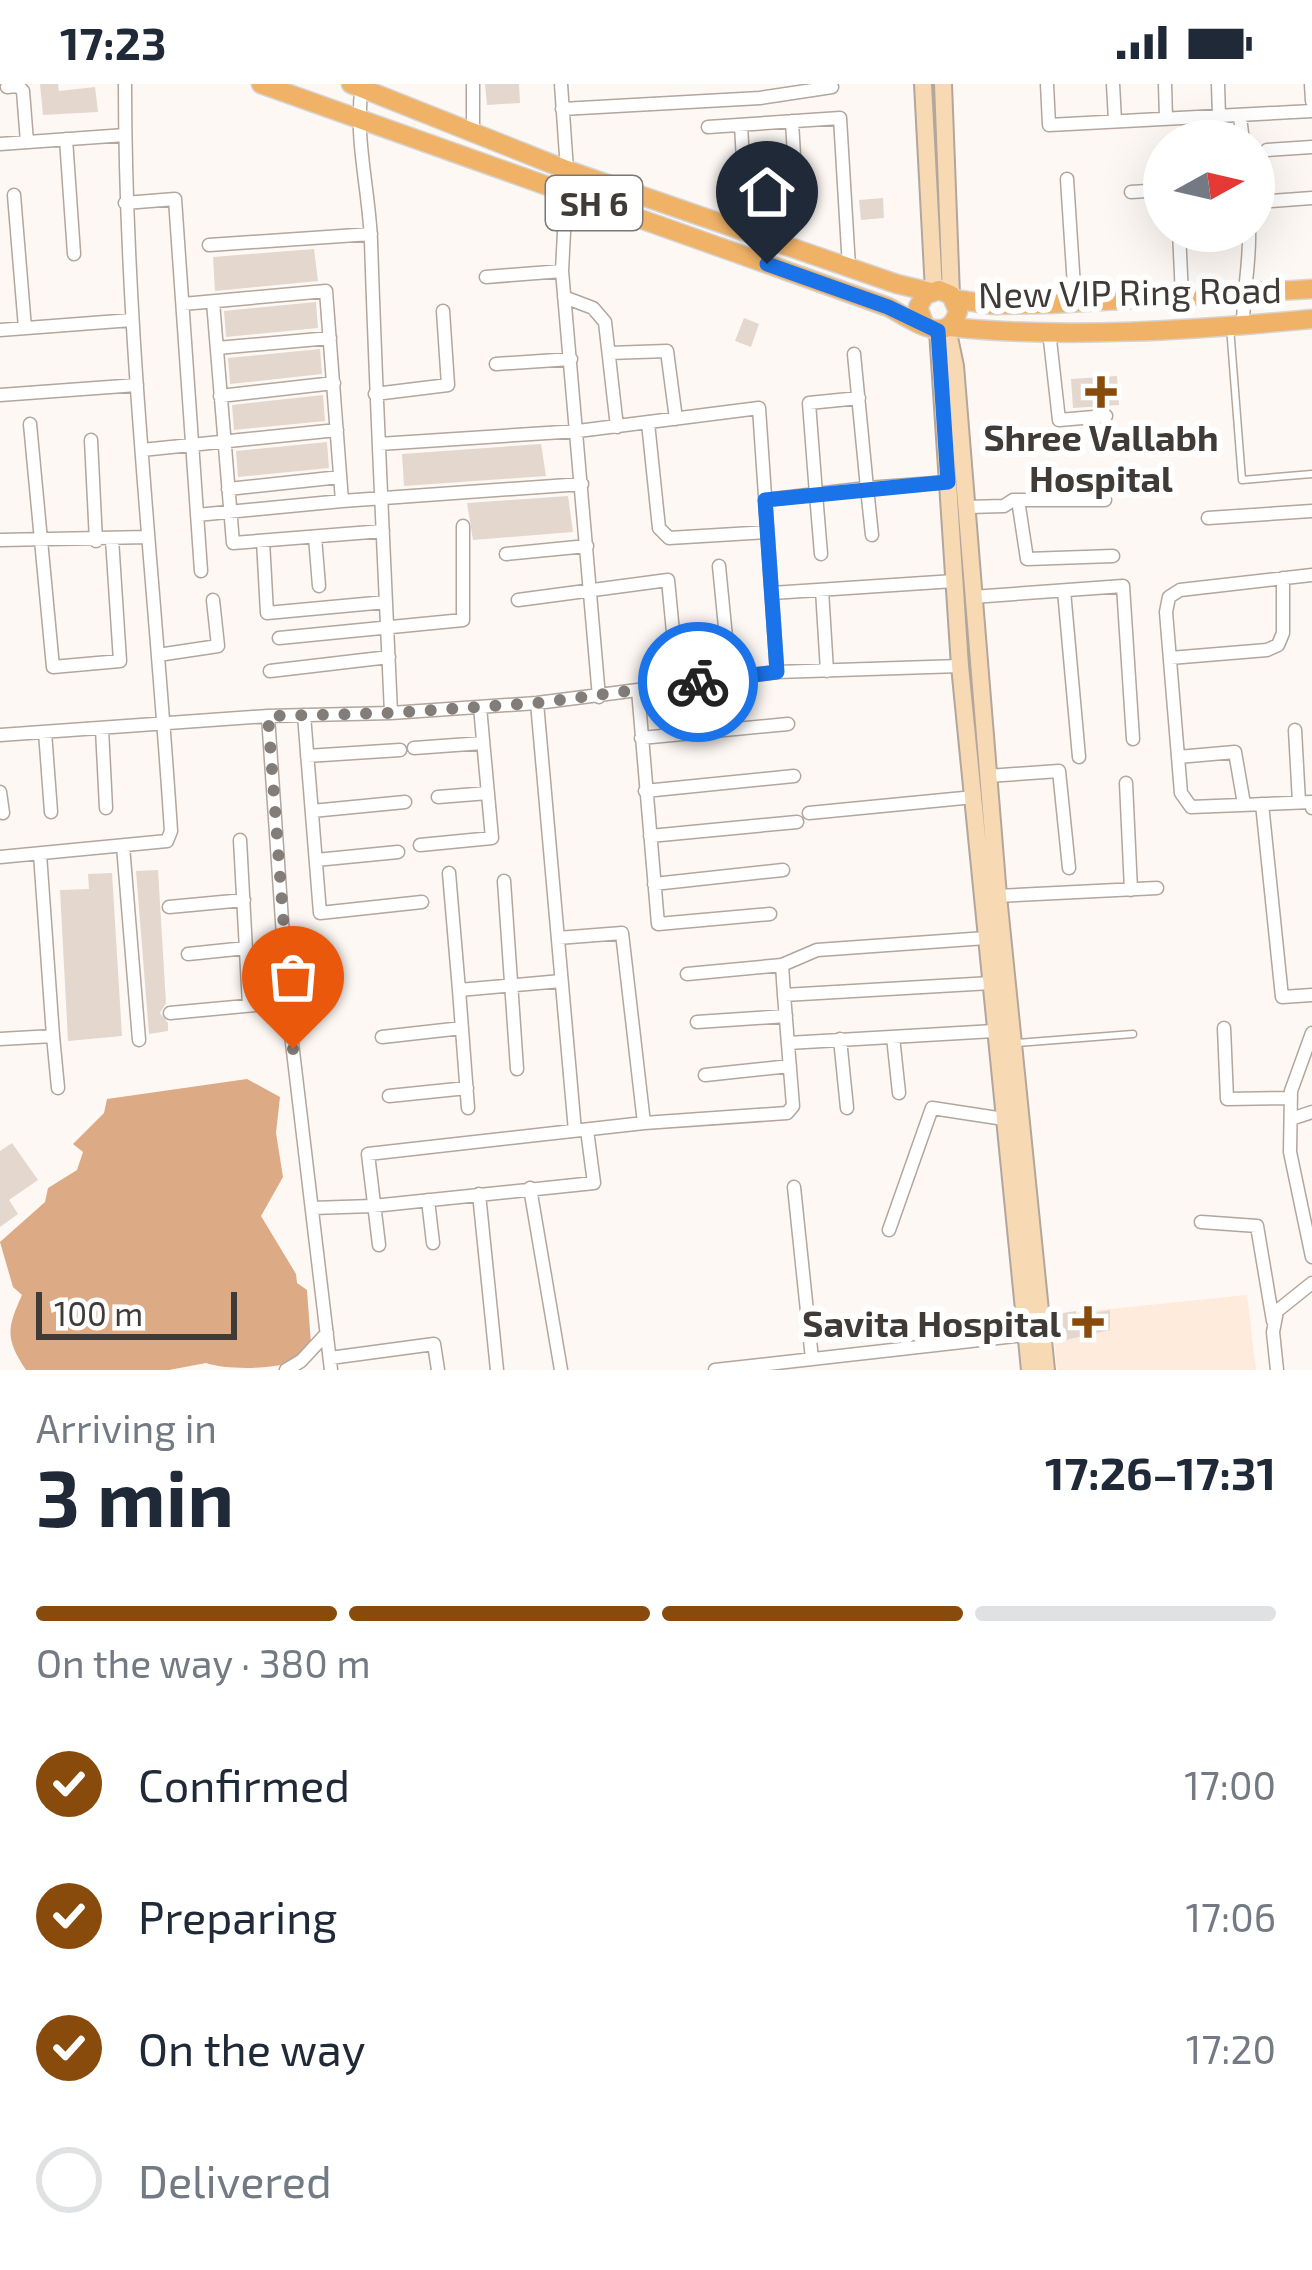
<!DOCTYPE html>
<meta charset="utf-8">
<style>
body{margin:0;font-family:"Exo 2",sans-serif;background:#f2f2f3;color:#1f2937;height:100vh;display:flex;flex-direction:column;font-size:45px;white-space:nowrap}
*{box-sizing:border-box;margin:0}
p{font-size:39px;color:#747a83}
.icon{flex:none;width:66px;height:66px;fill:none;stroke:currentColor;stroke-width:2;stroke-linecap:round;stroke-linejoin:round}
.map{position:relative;height:1286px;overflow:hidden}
.details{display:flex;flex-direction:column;background:#fff;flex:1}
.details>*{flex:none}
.needle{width:78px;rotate:82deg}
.buttons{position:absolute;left:1143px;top:36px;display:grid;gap:24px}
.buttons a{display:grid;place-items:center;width:132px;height:132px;border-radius:50%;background:#fff;box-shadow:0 12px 48px #0002;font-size:60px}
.scale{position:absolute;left:36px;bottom:30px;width:201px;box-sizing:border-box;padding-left:12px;border:6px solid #403b37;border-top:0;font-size:33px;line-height:42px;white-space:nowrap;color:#403b37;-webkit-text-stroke:9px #fff;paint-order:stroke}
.pin{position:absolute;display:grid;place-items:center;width:102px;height:102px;color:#fff;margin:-123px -51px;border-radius:50% 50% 50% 0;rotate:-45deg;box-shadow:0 0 12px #0007}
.pin .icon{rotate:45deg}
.courier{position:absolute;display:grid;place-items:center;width:120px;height:120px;margin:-60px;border:9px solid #1a73e8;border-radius:50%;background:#fff;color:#222;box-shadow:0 3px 15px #0007}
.summary em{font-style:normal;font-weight:700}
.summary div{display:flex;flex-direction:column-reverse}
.summary{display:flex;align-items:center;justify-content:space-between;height:204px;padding:0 36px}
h1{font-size:78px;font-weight:700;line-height:90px}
.bar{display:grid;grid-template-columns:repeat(4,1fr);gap:18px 12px;align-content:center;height:144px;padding:0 36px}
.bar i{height:15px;border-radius:9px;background:#e0e1e3}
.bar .current{background:#884b0b}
.bar p{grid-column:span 4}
ol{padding:0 36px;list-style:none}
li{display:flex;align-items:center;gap:36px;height:132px}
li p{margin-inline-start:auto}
li .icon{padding:12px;border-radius:50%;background:#884b0b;color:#fff;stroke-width:4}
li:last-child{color:#747a83}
li i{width:66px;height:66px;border:6px solid #e0e1e3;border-radius:50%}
.status{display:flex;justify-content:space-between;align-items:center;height:84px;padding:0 60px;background:#fff;direction:ltr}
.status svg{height:33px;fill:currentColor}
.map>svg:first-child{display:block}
.built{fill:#feebdc}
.water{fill:#dcaa84}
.building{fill:#e4d7ce}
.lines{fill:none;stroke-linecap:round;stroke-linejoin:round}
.lane-casing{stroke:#b2a69d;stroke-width:9}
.street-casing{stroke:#b2a69d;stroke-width:15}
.secondary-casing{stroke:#b2a69d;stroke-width:20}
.primary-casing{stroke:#d5d4d3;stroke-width:21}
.lane{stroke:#fff;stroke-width:6}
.street{stroke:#fff;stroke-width:12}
.secondary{stroke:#f7d9b3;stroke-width:16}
.primary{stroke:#efb267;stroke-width:18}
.done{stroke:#827d79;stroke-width:12;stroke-dasharray:0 21.6}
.route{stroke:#1a73e8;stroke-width:15}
.poi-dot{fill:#884b0b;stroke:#fff;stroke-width:4.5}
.labels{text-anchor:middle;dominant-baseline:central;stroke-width:12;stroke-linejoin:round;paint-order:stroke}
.shield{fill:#fff;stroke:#797673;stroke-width:3}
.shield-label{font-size:33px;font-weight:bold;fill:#403b37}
.street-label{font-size:36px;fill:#403b37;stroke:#fff}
.poi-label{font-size:36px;font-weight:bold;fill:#403b37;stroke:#fff}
</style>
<div class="status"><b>17:23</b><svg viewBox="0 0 49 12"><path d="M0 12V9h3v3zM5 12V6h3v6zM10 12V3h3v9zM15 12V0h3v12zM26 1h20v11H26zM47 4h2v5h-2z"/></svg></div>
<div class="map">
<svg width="1312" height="1286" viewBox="0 0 1312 1286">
<rect width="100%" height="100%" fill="#fdf8f4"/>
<!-- built -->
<path class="built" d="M1247,1211l9,75h-199l-6,-55z"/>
<!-- water -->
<path class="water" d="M247,995l33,18 -4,36 7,44 -22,39 35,58 1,9 10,7 4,54c-3,4 -10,14 -14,16 -21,10 -71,10 -91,3l-37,7h-143c-21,-31 -19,-42 -4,-75l-9,-8 -13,-45 45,-40 3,-14 29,-18 6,-18 -10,-8 31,-31 3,-14z"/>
<!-- building -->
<path class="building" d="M40,0h18l1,7 36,-4 3,25 -55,3z
M485,0h34l1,19 -33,2z
M883,114l1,20 -23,2 -2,-20z
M314,165l4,32 -103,10 -2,-34z
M316,218l2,26 -92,9 -2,-26z
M744,234l15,6 -8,23 -16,-6z
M320,265l2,25 -92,10 -2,-26z
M1117,292l2,29 -46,3 -2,-29z
M323,311l2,26 -91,9 -2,-25z
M327,358l2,26 -91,9 -2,-26z
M541,360l5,32 -142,10 -2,-32z
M568,412l5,36 -100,8 -6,-37z
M158,786l8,133 -6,10 8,10v8l-19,3 -13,-163z
M112,789l10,163 -54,5 -8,-151 29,-1 -1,-15z
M12,1059l26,37 -29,20 9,14 -18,13v-76z
M1110,1226v20l-49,11 -5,-27 20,-3 1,5z"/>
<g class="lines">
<defs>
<path id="lane" d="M1230,243l12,153 70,-6
M1017,959l116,-9"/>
<path id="street" d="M473,0v48
M561,0l6,86
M1047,0l2,41 263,-14
M1113,0l2,37
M1165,0l1,34
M1218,0l1,32
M1311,0l1,17
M362,1c-8,53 7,103 9,156 5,158 13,315 20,472
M7,3l11,-1 5,5 4,51
M562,25l198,-11 72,-11
M1240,33l3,24
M792,37l3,52
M741,41l2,35
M708,43l132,-9 9,149
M66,55l8,115
M0,60l125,-9
M1267,66l45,-3
M1067,95l8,123
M1131,108l33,-2
M566,109l-4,78 37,426
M14,111l11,133
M1271,117l41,-3
M125,119l50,-4 26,372
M1179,147l3,66
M209,161l162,-11
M486,193l76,-6
M564,213l29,11 12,14 12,105
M213,218l20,241 150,-12
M183,220l143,-13 16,210 240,-17
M1243,241c0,-32 7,-61 6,-94
M0,246l132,-10
M1049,247l10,89 47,-4
M217,264l113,-10
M609,269l58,-2 9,68
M854,270l13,134 -51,6 -7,-91 50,-5
M496,280l75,-5
M375,310l73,-9 -5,-74
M0,311l137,-10
M220,312l114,-13
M648,339l11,105 10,10 98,-6
M30,340l23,243 67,-6 -8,-122
M91,356l5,101
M379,360l199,-13 181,-23 18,264
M142,366l195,-20
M228,405l112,-12
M765,416l51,-6 5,60
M1018,416l9,59 86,-3
M968,423l36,-1 9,-6h92
M197,431l145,-14
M1208,434l104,-7
M872,451l-5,-47 81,-6
M315,453l4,49
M0,456l148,-3
M263,457l4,72 119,-11
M506,470l81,-8
M719,482l11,112
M1312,491l-132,15 -11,7 -3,15 15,181 10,14 121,-5v6
M822,506l5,81
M1064,507l15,166
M772,509l182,-12
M973,513l150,-11 10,153
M518,516l150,-20 10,104
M279,554l184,-18v-94
M158,571l60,-9 -5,-46
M1170,574l97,-8 11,-5 5,-12v-55
M270,587l119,-14
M638,606l20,234 112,-10
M537,619l38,428
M304,631l16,198 102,-11
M268,632l20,293 43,361
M102,645l4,79
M1295,646l4,72
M45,648l6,80
M0,651l268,-19 123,-3 146,-10 240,-31 183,-6
M641,654l147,-14
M414,664l69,-5
M307,672l93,-6
M1178,673l57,-5 9,52
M988,692l71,-5 10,97
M1126,699l5,107
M645,707l149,-15
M0,708l3,21
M438,713l50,-4
M1262,720l20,193 30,-2
M312,727l93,-9
M809,729l165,-16
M650,752l147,-14
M240,756l9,165
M420,761l72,-7 -12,-131
M123,762l16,194
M0,773l167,-16 4,-10c-16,-249 -46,-497 -46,-747
M316,776l82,-8
M449,789l10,117 102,-9
M504,797l13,188
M654,800l129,-14
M998,812l159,-8
M169,823l75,-7
M188,870l58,-6
M782,881l35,-15 169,-12
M687,890l95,-9 2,30
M459,906l9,118
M170,929l118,-11
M697,938l89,-6
M1224,944l3,71 64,-1
M1312,949l-21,58 -1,61 22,105
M53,952l5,52
M382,953l80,-9
M893,953l6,56
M0,955l53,-3 -13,-182
M840,955l7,69
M788,959l206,-12
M705,991l85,-9
M389,1012l78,-8
M1291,1035l21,-7
M644,1039l143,-10 6,-7 -9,-111 207,-12
M794,1103l18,172
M530,1104l31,182
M479,1110l18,176
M428,1116l5,43
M312,1124l61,-2 221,-23 -7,-53
M1201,1138l56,4 16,95
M889,1146l43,-122 72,11
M379,1161l-11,-91 276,-31 -22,-190 -64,5
M330,1274l104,-14 4,26
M286,1286l15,-9 26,-28
M715,1286l319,-36
M1277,1286l-4,-38 4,-21 35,-28"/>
<path id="secondary" d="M923,0l11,207
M943,0l8,211
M947,244l8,38 43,530 48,474
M938,247l22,335 70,704"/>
<path id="primary" d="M261,0l627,223c23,12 60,41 70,4l-7,-16 -12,-5 -14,5 -7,12 7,19
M351,0l216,86 330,114 34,8
M954,215l40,6 56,-1 262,-15
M950,243c116,12 245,3 362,-8"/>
</defs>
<!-- lane casing -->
<use href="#lane" class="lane-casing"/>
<!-- street casing -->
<use href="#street" class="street-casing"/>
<!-- secondary casing -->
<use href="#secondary" class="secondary-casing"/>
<!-- primary casing -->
<use href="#primary" class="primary-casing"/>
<!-- lane -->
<use href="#lane" class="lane"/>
<!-- street -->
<use href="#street" class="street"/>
<!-- secondary -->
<use href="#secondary" class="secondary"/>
<!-- primary -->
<use href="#primary" class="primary"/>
</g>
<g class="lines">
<!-- done -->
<path class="done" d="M293,965l-25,-333 123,-3 145,-10 162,-21"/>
<!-- route -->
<path class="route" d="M698,598l79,-10 -12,-172 183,-18 -10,-151 -50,-24 -121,-43"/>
</g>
<!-- markers -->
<g class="poi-dot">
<path d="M1095 290h12v12h12v12h-12v12h-12v-12h-12v-12h12z"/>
<path d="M1082 1220h12v12h12v12h-12v12h-12v-12h-12v-12h12z"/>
</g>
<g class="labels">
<!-- shield labels -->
<rect class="shield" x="546" y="92" width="96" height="54" rx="9"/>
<g class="shield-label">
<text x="594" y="119">SH 6</text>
</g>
<!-- street labels -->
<g class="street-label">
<text transform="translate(1130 207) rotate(-1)">New VIP Ring Road</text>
</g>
<!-- poi labels -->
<g class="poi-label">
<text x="1101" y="352">Shree Vallabh<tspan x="1101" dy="41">Hospital</tspan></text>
<text x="1061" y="1238" text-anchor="end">Savita Hospital</text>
</g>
</g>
</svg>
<div class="buttons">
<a><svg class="needle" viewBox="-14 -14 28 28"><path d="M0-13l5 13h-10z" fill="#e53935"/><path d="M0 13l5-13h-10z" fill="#747a83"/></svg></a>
</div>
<div class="scale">100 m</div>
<div class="pin" style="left:293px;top:965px;background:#ea580c"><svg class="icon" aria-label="bag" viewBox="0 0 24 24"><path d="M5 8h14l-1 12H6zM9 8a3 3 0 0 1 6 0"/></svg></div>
<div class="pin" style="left:767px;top:180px;background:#1f2937"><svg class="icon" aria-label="home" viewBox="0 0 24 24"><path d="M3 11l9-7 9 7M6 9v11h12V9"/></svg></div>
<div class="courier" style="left:698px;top:598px"><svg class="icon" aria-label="bike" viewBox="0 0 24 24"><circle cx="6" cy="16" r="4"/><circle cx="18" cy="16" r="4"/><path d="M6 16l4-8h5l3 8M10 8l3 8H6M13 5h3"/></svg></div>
</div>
<section class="details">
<div class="summary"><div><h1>3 min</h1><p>Arriving in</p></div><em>17:26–17:31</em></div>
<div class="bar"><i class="current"></i><i class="current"></i><i class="current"></i><i></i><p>On the way · 380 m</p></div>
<ol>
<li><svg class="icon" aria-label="check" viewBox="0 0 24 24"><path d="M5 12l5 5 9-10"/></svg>Confirmed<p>17:00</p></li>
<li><svg class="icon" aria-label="check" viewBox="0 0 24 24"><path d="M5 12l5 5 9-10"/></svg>Preparing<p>17:06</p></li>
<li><svg class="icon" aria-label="check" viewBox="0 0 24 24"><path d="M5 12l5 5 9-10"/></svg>On the way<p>17:20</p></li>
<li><i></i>Delivered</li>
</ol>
</section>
